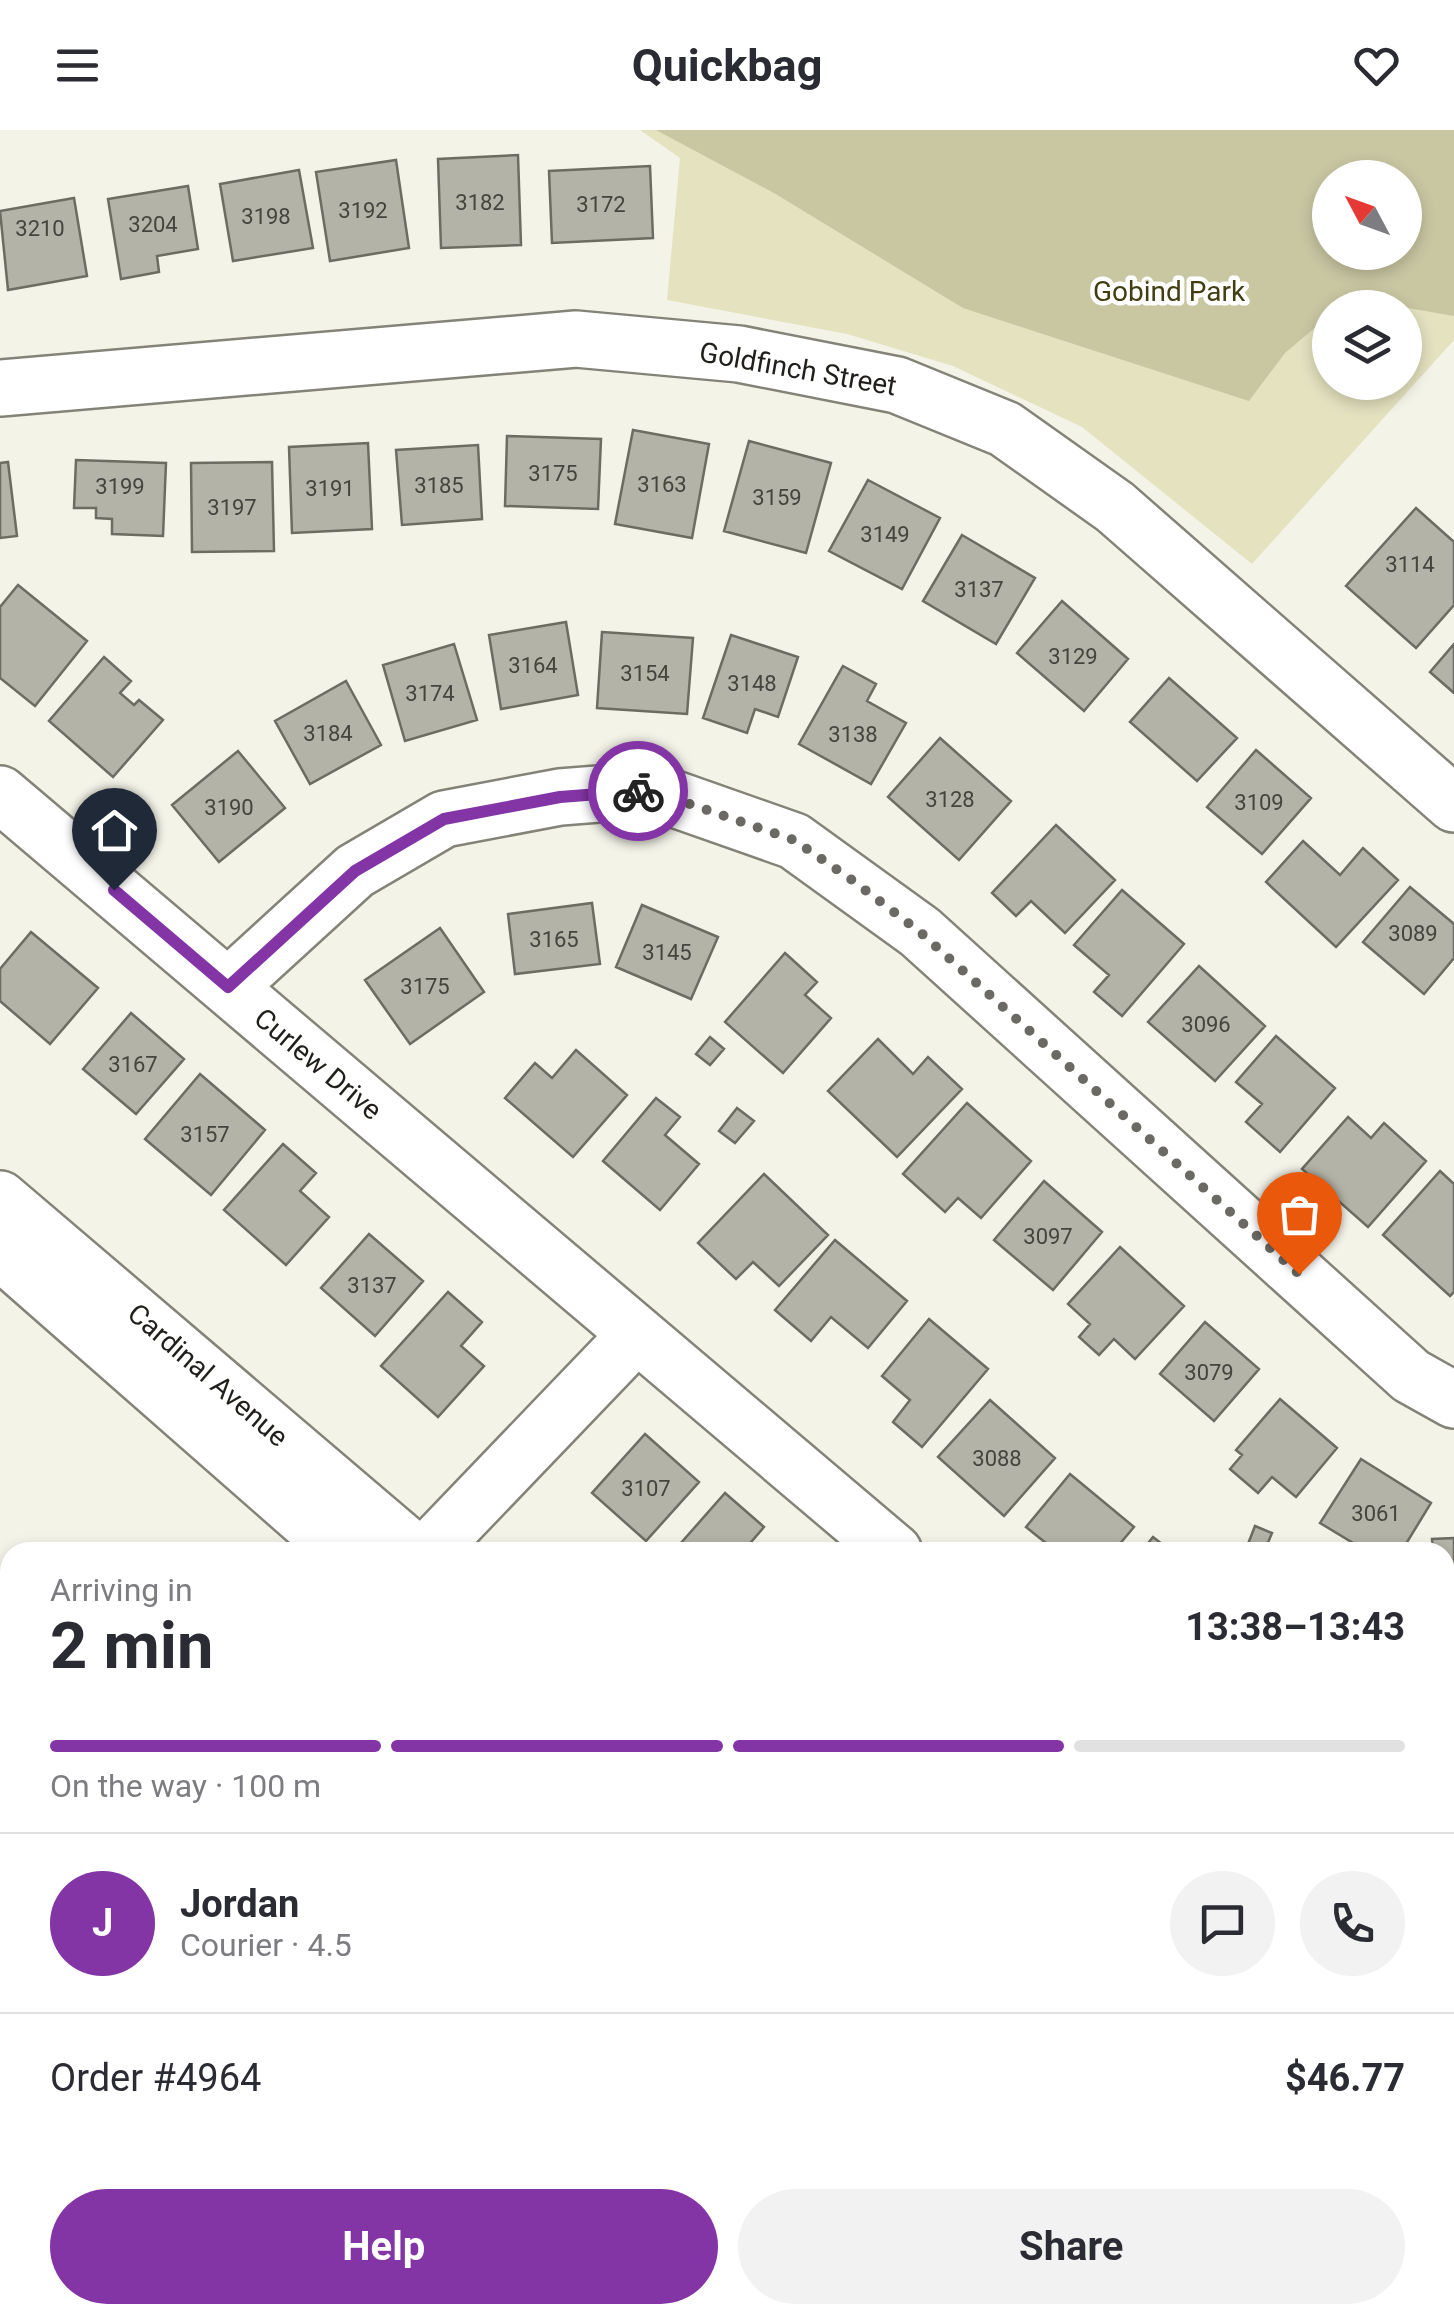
<!DOCTYPE html>
<meta charset="utf-8">
<style>
body{margin:0;font-family:Roboto,sans-serif;background:#f2f2f3;color:#2b2b33;height:100vh;display:flex;flex-direction:column;font-size:38px;white-space:nowrap}
*{box-sizing:border-box;margin:0}
p{font-size:32px;color:#7c7c81}
.icon{flex:none;width:55px;height:55px;fill:none;stroke:currentColor;stroke-width:2;stroke-linecap:round;stroke-linejoin:round}
.map{position:relative;flex:1;overflow:hidden}
.sheet{position:absolute;left:0px;top:1412px;width:1455px;height:782px;display:flex;flex-direction:column;background:#fff;border-radius:30px 30px 0 0;box-shadow:0 5px 15px #0003}
.sheet>*{flex:none}
.needle{width:65px;rotate:311deg}
.controls{position:absolute;left:1312px;top:30px;display:grid;gap:20px}
.controls a{display:grid;place-items:center;width:110px;height:110px;border-radius:50%;background:#fff;box-shadow:0 5px 15px #0003;font-size:50px}
.pin{position:absolute;display:grid;place-items:center;width:85px;height:85px;color:#fff;margin:-102px -42px;border-radius:50% 50% 50% 0;rotate:-45deg;box-shadow:0 0 10px #0007}
.pin .icon{rotate:45deg}
.courier{position:absolute;display:grid;place-items:center;width:100px;height:100px;margin:-50px;border:8px solid #8335a6;border-radius:50%;background:#fff;color:#222;box-shadow:0 2px 12px #0007}
.head em{font-style:normal;font-weight:700}
.head div{display:flex;flex-direction:column-reverse}
.head{display:flex;align-items:center;justify-content:space-between;height:170px;padding:0 50px}
h1{font-size:65px;font-weight:700;line-height:75px}
.bar{display:grid;grid-template-columns:repeat(4,1fr);gap:15px 10px;align-content:center;height:120px;padding:0 50px}
.bar i{height:12px;border-radius:8px;background:#e1e1e2}
.bar .active{background:#8335a6}
.bar p{grid-column:span 4}
.line{display:flex;align-items:center;gap:25px;padding:0 50px;border-top:2px solid #e1e1e2}
.line div{flex:1}
.round{display:grid;place-items:center;flex:none;width:105px;height:105px;border-radius:52px;background:#f2f2f3}
.action{display:flex;gap:20px;margin-top:auto;padding:20px 50px}
.action a{flex:1;height:115px;border-radius:60px;background:#8335a6;color:#fff;font-size:40px;font-weight:700;line-height:115px;text-align:center}
.action a+a{background:#f2f2f3;color:#2b2b33}
header{display:flex;justify-content:space-between;align-items:center;height:130px;padding:0 50px;background:#fff;font-size:45px;font-weight:700}
.map>svg:first-child{display:block}
.built{fill:#ecead7}
.green{fill:#e4e2bf;fill-rule:evenodd}
.forest{fill:#c9c6a2;fill-rule:evenodd}
.building{fill:#b3b3a7;stroke:#6d6c62;stroke-width:2.5}
.lines{fill:none;stroke-linecap:round;stroke-linejoin:round}
.minor-tunnel{stroke:#cac9bf;stroke-width:55;stroke-dasharray:55 28;stroke-linecap:butt}
.minor-casing{stroke:#848378;stroke-width:60}
.minor{stroke:#fff;stroke-width:55}
.done{stroke:#6a6963;stroke-width:10;stroke-dasharray:0 18}
.route{stroke:#8335a6;stroke-width:12}
.labels{text-anchor:middle;dominant-baseline:central;stroke-width:9;stroke-linejoin:round;paint-order:stroke}
.number-label{font-size:22px;fill:#45443e}
.park-label{font-size:28px;fill:#423e12;stroke:#fff}
.street-label{font-size:28px;fill:#201f1b;stroke:#fff}
</style>
<header><svg class="icon" aria-label="menu" viewBox="0 0 24 24"><path d="M4 6h16M4 12h16M4 18h16"/></svg>Quickbag<svg class="icon" aria-label="heart" viewBox="0 0 24 24"><path d="M12 20l-8-8c-3-5 5-10 8-4 3-6 11-1 8 4z"/></svg></header>
<div class="map">
<svg width="1454" height="2193" viewBox="0 0 1454 2193">
<rect width="100%" height="100%" fill="#f4f3e8"/>
<!-- built -->
<path class="built" d="M10,1978v207h1271l24,8h-1305v-203z"/>
<!-- green -->
<path class="green" d="M640,0h814v210l-202,224 -170,-137 -129,-61 -106,-32 -180,-34 13,-142zM1330,48h75v74h-75zM1330,178h75v74h-75z"/>
<!-- forest -->
<path class="forest" d="M656,0h798v186l-103,-18 -12,9 -9,1v7l-45,38 -36,48 -286,-93 -189,-115zM1330,48h75v74h-75z
M1107,2185h174l24,8h-189z"/>
<!-- building -->
<path class="building" d="M518,25l3,90 -80,3 -3,-89z
M396,30l13,88 -79,13 -14,-89z
M650,36l3,72 -101,5 -3,-72z
M299,40l14,78 -80,13 -13,-77z
M188,56l10,63 -41,7 2,16 -38,7 -13,-80z
M74,68l13,78 -79,14 -8,-79z
M633,300l76,14 -17,94 -77,-14z
M507,306l94,3 -3,70 -93,-3z
M749,311l82,22 -25,90 -82,-22z
M368,313l4,86 -80,4 -3,-86z
M478,315l4,74 -80,6 -6,-75z
M76,330l90,3 -3,73 -51,-2v-15l-16,-1v-10h-22z
M8,332l9,74 -17,2v-75z
M272,332l2,89 -82,1 -1,-89z
M868,350l72,38 -38,71 -73,-38z
M1416,378l38,34v63l-38,43 -70,-62z
M962,405l73,43 -39,66 -73,-43z
M18,455l69,56 -52,65 -35,-28v-71z
M1062,471l66,58 -44,52 -67,-58z
M566,492l12,73 -77,14 -12,-74z
M602,502l91,6 -6,76 -90,-6z
M731,505l67,22 -20,60 -23,-8 -8,24 -44,-15z
M454,514l23,76 -72,21 -22,-76z
M1454,514v49l-24,-21z
M104,527l27,24 -11,12 14,12 5,-5 24,20 -50,57 -64,-56z
M843,536l33,18 -9,17 39,22 -35,61 -72,-40z
M1169,548l68,60 -40,43 -67,-59z
M346,551l35,64 -71,39 -35,-63z
M940,608l71,63 -52,59 -71,-63z
M1256,620l55,48 -49,56 -55,-47z
M238,621l47,57 -66,54 -47,-57z
M1056,695l59,55 -50,53 -34,-32 -15,15 -24,-23z
M1303,711l37,34 23,-27 35,32 -62,67 -70,-65z
M1410,757l44,37v34l-30,36 -61,-52z
M1122,760l62,54 -62,72 -28,-24 15,-17 -35,-30z
M592,773l8,61 -85,10 -7,-60z
M642,775l76,32 -27,62 -75,-32z
M440,798l44,64 -74,52 -45,-64z
M31,802l67,56 -48,56 -50,-43v-32z
M785,823l32,29 -12,13 26,23 -48,55 -58,-51z
M1199,836l66,60 -50,55 -67,-59z
M131,883l53,46 -48,55 -53,-45z
M1276,906l59,52 -55,64 -34,-30 16,-18 -26,-22z
M710,907l14,12 -14,16 -14,-11z
M878,909l35,35 15,-17 34,32 -65,68 -69,-66z
M576,920l51,45 -54,62 -68,-59 30,-35 17,15z
M200,944l65,56 -54,65 -66,-56z
M656,968l24,19 -15,18 34,29 -39,46 -57,-49z
M967,973l64,58 -50,57 -23,-20 -13,14 -42,-38z
M737,978l17,13 -19,22 -16,-12z
M1348,987l23,21 13,-15 42,38 -58,66 -66,-58z
M283,1014l33,29 -16,18 29,26 -43,48 -62,-55z
M1440,1041l14,13v108l-4,4 -67,-61z
M764,1044l64,61 -49,51 -26,-24 -17,17 -38,-36z
M1044,1051l58,51 -49,58 -59,-50z
M369,1104l54,47 -48,55 -54,-48z
M835,1110l72,61 -39,47 -37,-31 -20,24 -36,-31z
M1120,1117l64,59 -49,53 -21,-20 -15,16 -20,-18 11,-13 -22,-20z
M448,1162l34,30 -21,24 23,20 -46,51 -57,-51z
M929,1189l59,50 -66,78 -29,-25 17,-22 -28,-24z
M1205,1192l54,47 -45,52 -54,-47z
M1280,1269l57,49 -41,49 -24,-20 -14,16 -28,-24 12,-14 -6,-5z
M990,1270l65,58 -51,58 -66,-59z
M645,1304l54,48 -53,59 -54,-48z
M1361,1329l70,44 -30,49h-33l-48,-29z
M1070,1344l64,53 -21,25h-56l-31,-25z
M725,1363l39,34 -18,21 5,4h-78z
M1255,1396l17,7 -8,19 -16,-8z
M1153,1407l19,15h-31z
M1454,1408v78h-9v-64h-12l-1,-13z
M1445,1617h9v64h-9z
M10,1953v197l-10,-9v-177z
M50,2185h101l-7,8h-85z
M630,2185h433l9,8h-449z"/>
<g class="lines">
<!-- minor-tunnel -->
<path class="minor-tunnel" d="M557,2193l7,-8"/>
<defs>
<path id="minor" d="M0,258l576,-49 163,15 158,31 108,44 110,78 339,297
M0,664l894,758
M228,857l127,-116 89,-52 116,-22 89,-7 145,51 126,91 491,444 43,24
M0,1069l414,353
M0,1121l343,301
M428,1422l209,-218
M1445,1795l9,1
M0,1898l10,-12
M1445,2145l9,1
M809,2185l9,8
M291,2193l7,-8"/>
</defs>
<!-- minor casing -->
<use href="#minor" class="minor-casing"/>
<!-- minor -->
<use href="#minor" class="minor"/>
</g>
<g class="lines">
<!-- done -->
<path class="done" d="M638,661l11,-1 145,50 58,40 68,52 379,342"/>
<!-- route -->
<path class="route" d="M114,760l114,97 127,-116 89,-52 116,-22 78,-6"/>
</g>
<g class="labels">
<!-- number labels -->
<g class="number-label">
<text x="480" y="72">3182</text>
<text x="601" y="74">3172</text>
<text x="363" y="80">3192</text>
<text x="266" y="86">3198</text>
<text x="153" y="94">3204</text>
<text x="40" y="98">3210</text>
<text x="553" y="343">3175</text>
<text x="662" y="354">3163</text>
<text x="439" y="355">3185</text>
<text x="120" y="356">3199</text>
<text x="330" y="358">3191</text>
<text x="777" y="367">3159</text>
<text x="232" y="377">3197</text>
<text x="885" y="404">3149</text>
<text x="1410" y="434">3114</text>
<text x="979" y="459">3137</text>
<text x="1073" y="526">3129</text>
<text x="533" y="535">3164</text>
<text x="645" y="543">3154</text>
<text x="752" y="553">3148</text>
<text x="430" y="563">3174</text>
<text x="328" y="603">3184</text>
<text x="853" y="604">3138</text>
<text x="950" y="669">3128</text>
<text x="1259" y="672">3109</text>
<text x="229" y="677">3190</text>
<text x="1413" y="803">3089</text>
<text x="554" y="809">3165</text>
<text x="667" y="822">3145</text>
<text x="425" y="856">3175</text>
<text x="1206" y="894">3096</text>
<text x="133" y="934">3167</text>
<text x="205" y="1004">3157</text>
<text x="1048" y="1106">3097</text>
<text x="372" y="1155">3137</text>
<text x="1209" y="1242">3079</text>
<text x="997" y="1328">3088</text>
<text x="646" y="1358">3107</text>
<text x="1376" y="1383">3061</text>
</g>
<!-- park labels -->
<g class="park-label">
<text x="1169" y="161">Gobind Park</text>
</g>
<!-- street labels -->
<g class="street-label">
<text transform="translate(798 239) rotate(10)">Goldfinch Street</text>
<text transform="translate(318 934) rotate(40)">Curlew Drive</text>
<text transform="translate(208 1245) rotate(41)">Cardinal Avenue</text>
</g>
</g>
</svg>
<div class="controls">
<a><svg class="needle" viewBox="-14 -14 28 28"><path d="M0-13l5 13h-10z" fill="#e53935"/><path d="M0 13l5-13h-10z" fill="#7c7c81"/></svg></a>
<a><svg class="icon" aria-label="layers" viewBox="0 0 24 24"><path d="M12 4l9 5-9 5-9-5zM3 14l9 5 9-5"/></svg></a>
</div>
<div class="pin" style="left:1299px;top:1144px;background:#ea580c"><svg class="icon" aria-label="bag" viewBox="0 0 24 24"><path d="M5 8h14l-1 12H6zM9 8a3 3 0 0 1 6 0"/></svg></div>
<div class="pin" style="left:114px;top:760px;background:#1f2937"><svg class="icon" aria-label="home" viewBox="0 0 24 24"><path d="M3 11l9-7 9 7M6 9v11h12V9"/></svg></div>
<div class="courier" style="left:638px;top:661px"><svg class="icon" aria-label="bike" viewBox="0 0 24 24"><circle cx="6" cy="16" r="4"/><circle cx="18" cy="16" r="4"/><path d="M6 16l4-8h5l3 8M10 8l3 8H6M13 5h3"/></svg></div>
<section class="sheet">
<div class="head"><div><h1>2 min</h1><p>Arriving in</p></div><em>13:38–13:43</em></div>
<div class="bar"><i class="active"></i><i class="active"></i><i class="active"></i><i></i><p>On the way · 100 m</p></div>
<div class="line" style="height:180px"><b class="round" style="background:#8335a6;color:#fff">J</b><div><b>Jordan</b><p>Courier · 4.5</p></div><a class="round"><svg class="icon" aria-label="chat" viewBox="0 0 24 24"><path d="M4 5h16v11H9l-5 4z"/></svg></a><a class="round"><svg class="icon" aria-label="phone" viewBox="0 0 24 24"><path d="M5 4h4l2 5-3 2q2 4 5 5l2-3 5 2v4C11 20 4 13 5 4z"/></svg></a></div>
<div class="line" style="height:130px"><div>Order #4964</div><b>$46.77</b></div>
<div class="action"><a>Help</a><a>Share</a></div>
</section>
</div>
